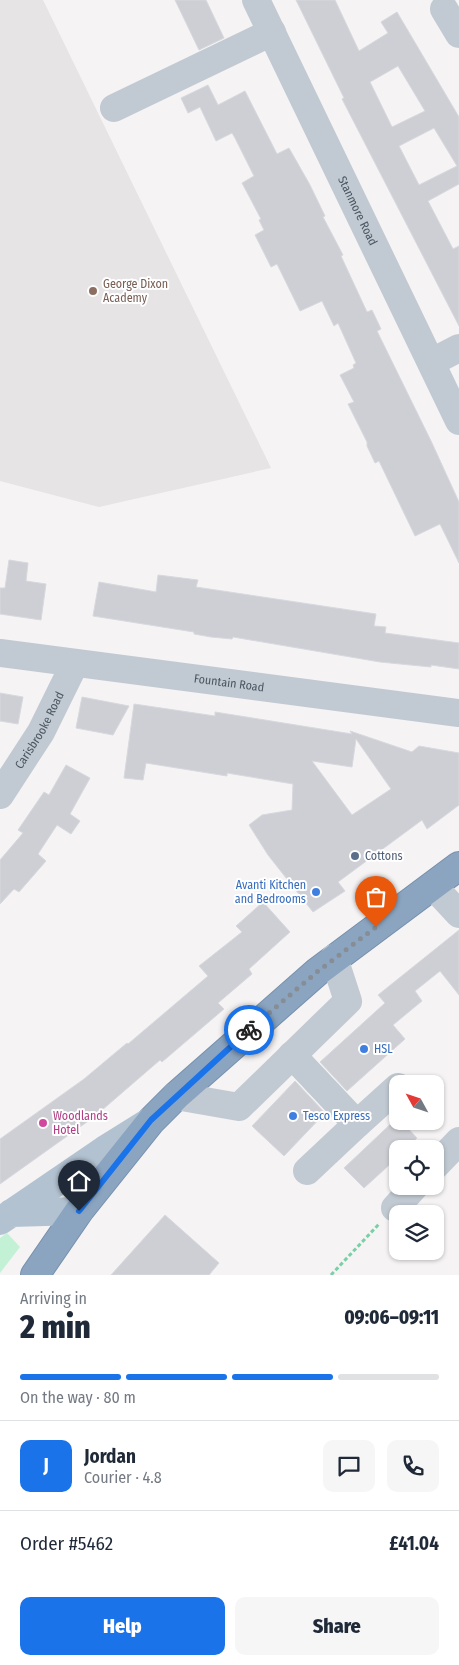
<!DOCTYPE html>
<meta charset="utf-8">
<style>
body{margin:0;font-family:"Fira Sans Condensed",sans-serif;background:#f6f6f7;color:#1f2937;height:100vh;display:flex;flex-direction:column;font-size:19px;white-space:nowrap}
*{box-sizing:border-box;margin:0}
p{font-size:16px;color:#747a83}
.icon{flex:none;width:28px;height:28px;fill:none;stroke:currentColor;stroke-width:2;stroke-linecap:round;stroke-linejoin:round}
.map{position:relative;height:1275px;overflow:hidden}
.details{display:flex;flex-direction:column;background:#fff;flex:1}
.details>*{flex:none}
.needle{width:32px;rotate:310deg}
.buttons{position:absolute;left:389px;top:1075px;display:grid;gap:10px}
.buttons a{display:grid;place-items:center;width:55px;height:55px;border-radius:10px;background:#fff;box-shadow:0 1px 4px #0004;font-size:25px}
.pin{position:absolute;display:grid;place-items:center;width:42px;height:42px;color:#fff;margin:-51px -21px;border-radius:50% 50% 50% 0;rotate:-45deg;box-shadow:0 0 5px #0007}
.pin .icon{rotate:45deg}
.courier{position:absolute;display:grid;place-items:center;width:50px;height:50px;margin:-25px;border:4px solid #1a73e8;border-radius:50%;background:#fff;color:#222;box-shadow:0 1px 6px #0007}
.head em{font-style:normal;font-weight:800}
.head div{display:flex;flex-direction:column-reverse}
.head{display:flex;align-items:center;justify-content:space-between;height:85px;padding:0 20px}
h1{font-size:32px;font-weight:800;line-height:38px}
.bar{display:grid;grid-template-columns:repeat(4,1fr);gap:8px 5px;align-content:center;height:60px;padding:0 20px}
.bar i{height:6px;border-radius:4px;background:#e0e1e3}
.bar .active{background:#1a73e8}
.bar p{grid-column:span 4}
.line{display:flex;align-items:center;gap:12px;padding:0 20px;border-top:1px solid #e0e1e3}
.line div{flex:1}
.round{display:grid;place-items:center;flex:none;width:52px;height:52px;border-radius:10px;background:#f6f6f7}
.action{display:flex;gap:10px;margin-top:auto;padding:10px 20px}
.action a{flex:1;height:58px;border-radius:10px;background:#1a73e8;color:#fff;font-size:20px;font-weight:800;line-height:58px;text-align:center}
.action a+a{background:#f6f6f7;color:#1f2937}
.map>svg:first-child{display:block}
.education{fill:#e6e4e5}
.green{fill:#c3f1d5}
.building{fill:#cdcfd5;stroke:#d7d9de;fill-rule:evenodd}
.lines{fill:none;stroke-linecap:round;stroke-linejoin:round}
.highway-casing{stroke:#7690ad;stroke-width:30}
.path{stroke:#7ad0a6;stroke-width:3;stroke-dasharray:4 2.5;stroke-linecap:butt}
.minor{stroke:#c1cad2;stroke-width:28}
.major{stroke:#b3c2d1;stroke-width:28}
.highway{stroke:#8ba5c1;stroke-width:28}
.done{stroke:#868d94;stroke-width:5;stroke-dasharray:0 9}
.route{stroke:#1a73e8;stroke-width:6}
.education-dot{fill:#8d6e63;stroke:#fff;stroke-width:2}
.service-dot{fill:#5c6f8a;stroke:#fff;stroke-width:2}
.shop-dot{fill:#3f7fe0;stroke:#fff;stroke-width:2}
.hotel-dot{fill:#d1479c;stroke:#fff;stroke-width:2}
.labels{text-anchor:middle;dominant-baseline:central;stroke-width:4;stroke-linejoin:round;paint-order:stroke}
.street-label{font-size:12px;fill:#4a5661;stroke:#fff}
.education-label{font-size:12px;fill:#785e54;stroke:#fff;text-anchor:start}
.service-label{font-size:12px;fill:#4e5e75;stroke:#fff;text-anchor:start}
.shop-label{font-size:12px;fill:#366cbe;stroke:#fff;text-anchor:start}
.hotel-label{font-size:12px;fill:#b23c85;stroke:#fff;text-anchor:start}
</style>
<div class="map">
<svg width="459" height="1275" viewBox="0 0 459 1275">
<rect width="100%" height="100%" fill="#f5f3f3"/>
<!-- education -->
<path class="education" d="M0,0h43l228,468 -172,39 -99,-26z"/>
<!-- green -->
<path class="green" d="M7,1233l13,14 -20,26v-35z"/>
<!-- building -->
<path class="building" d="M175,0h31l18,38 -25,12z
M296,0h39l24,51 29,-18 -7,-11 16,-10 62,105v67l-31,17 25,48 6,-3v80l-117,-227 2,-1zM398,66l27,45 -33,16 -22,-45zM434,128l23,38 -38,19 -20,-39z
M208,85l10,20 27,-14 32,63 12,-6 21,37 15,31 -2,1 20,38 -2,1 26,56 5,-2 9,19 -4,2 55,112 27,59v61l-19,-39 -25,12 -36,-75 -4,2 -8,-17v-4l-19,-38 6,-2 -14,-27 14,-7 -1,-3 3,-2 -18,-40 -4,3 -12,-25 -22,10 -23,-47 -6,3 -16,-32 9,-5 -5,-10 2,-1 -19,-36 12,-7 -19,-38 -3,-5 -16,8 -16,-34 -12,6 -7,-15z
M9,560l19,3 -2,18 20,3 -5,36 -41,-6v-26h5z
M158,575l40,5 -2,7 180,27 -2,12 12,1 -1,6 74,10v26l-28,-4v2l-51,-5 -147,-25 -1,2 -21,-2 -17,-3v-2l-101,-16 6,-34 57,10z
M0,693l23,4 -5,27 -18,-3z
M82,697l47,9 -16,29 -37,-7z
M134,704l81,12v-4l137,22 -2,-3 62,21 7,-6 40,7v52l-32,24 -5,-9 -84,62 7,9 -32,21 -45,-57 -19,-30 13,-10 30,-5 1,-26 -66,-11v3l-81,-13 -3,17 -19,-2zM356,739l35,50 -39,26 -40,-54 40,6z
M66,765l24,13 -20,36 10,7 -9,13 -14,-9 -19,29 8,7 -27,31 -5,-3 -14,15v-44l23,-27 -5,-3 26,-38 5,3z
M263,902l27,30 -41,37 3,5 -34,29 6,6 -62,53 -2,-2 -66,57 -94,67v-45l84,-60 43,-36 1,1 80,-68 -9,-10 43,-34 -6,-6z
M459,930v65l-19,-24 -25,20 7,10 -29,24 12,14 -58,52 -27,-29 65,-59 -7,-8z
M295,1081l30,32 -41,43 -32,-30z
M398,1117v4h3l16,17 -11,11h-8v8l-34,31 -20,-20z
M165,1215l54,48 -10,12h-98z"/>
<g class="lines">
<defs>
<path id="highway" d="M35,1275l44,-64 72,-90 25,-25 141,-124 142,-106"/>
</defs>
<!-- highway casing -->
<use href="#highway" class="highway-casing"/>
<!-- path -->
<path class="path" d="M331,1275l48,-51"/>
<!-- minor -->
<g class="minor">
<path id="s1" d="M256,0l203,421"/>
<path d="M444,9l15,25"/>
<path d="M114,108l158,-76"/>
<path d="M432,362l27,-14"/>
<path id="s2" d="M0,653l459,60"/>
<path id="s3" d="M0,795l41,-63 34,-69"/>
<path d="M433,886l26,28"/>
<path d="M292,1055l65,69 -50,47"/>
<path d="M176,1096l63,11 109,-106 -14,-43"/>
<path d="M357,1124l41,-37"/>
<path d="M435,1166l24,-25"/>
<path d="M395,1208l20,-22"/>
</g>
<!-- major -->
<path class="major" d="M11,1213l68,-2
M0,1221l104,-71 45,-28"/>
<!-- highway -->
<use href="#highway" class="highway"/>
</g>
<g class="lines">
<!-- done -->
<path class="done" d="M249,1030l68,-58 59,-45"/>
<!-- route -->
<path class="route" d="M79,1211l72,-91 98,-90"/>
</g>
<!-- markers -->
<circle class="education-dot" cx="93" cy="291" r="5"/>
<circle class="service-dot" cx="355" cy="856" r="5"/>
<g class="shop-dot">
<circle cx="316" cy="892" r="5"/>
<circle cx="364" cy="1049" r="5"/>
<circle cx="293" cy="1116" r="5"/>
</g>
<circle class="hotel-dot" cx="43" cy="1123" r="5"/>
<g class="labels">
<!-- street labels -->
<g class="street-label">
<text stroke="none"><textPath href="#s1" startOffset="234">Stanmore Road</textPath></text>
<text stroke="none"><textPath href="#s2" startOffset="231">Fountain Road</textPath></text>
<text stroke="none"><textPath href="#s3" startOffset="76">Carisbrooke Road</textPath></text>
</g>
<!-- education labels -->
<g class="education-label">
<text x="103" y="284">George Dixon<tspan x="103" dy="14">Academy</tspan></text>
</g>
<!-- service labels -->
<g class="service-label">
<text x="365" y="856">Cottons</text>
</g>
<!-- shop labels -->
<g class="shop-label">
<text x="306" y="885" text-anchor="end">Avanti Kitchen<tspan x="306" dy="14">and Bedrooms</tspan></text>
<text x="374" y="1049">HSL</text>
<text x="303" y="1116">Tesco Express</text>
</g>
<!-- hotel labels -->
<g class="hotel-label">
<text x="53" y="1116">Woodlands<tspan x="53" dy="14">Hotel</tspan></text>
</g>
</g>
</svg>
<div class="buttons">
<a><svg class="needle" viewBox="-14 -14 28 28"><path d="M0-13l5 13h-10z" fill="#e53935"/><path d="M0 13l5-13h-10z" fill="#747a83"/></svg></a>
<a><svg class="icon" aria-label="locate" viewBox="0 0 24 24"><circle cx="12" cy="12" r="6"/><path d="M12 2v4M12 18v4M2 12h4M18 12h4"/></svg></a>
<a><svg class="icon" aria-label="layers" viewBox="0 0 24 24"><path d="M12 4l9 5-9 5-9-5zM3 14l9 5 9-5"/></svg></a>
</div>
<div class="pin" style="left:376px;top:927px;background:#ea580c"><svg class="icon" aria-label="bag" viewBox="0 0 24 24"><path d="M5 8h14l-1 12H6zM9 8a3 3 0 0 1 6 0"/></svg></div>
<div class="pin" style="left:79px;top:1211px;background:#1f2937"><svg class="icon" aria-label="home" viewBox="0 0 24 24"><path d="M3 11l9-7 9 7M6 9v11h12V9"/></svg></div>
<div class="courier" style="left:249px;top:1030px"><svg class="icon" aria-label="bike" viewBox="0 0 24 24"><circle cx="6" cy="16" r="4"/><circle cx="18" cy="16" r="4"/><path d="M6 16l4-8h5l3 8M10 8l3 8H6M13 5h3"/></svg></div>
</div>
<section class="details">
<div class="head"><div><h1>2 min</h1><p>Arriving in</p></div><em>09:06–09:11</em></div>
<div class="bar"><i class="active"></i><i class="active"></i><i class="active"></i><i></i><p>On the way · 80 m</p></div>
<div class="line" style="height:90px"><b class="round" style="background:#1a73e8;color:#fff">J</b><div><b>Jordan</b><p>Courier · 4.8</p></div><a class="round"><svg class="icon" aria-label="chat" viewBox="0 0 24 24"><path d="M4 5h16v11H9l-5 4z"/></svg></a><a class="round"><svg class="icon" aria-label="phone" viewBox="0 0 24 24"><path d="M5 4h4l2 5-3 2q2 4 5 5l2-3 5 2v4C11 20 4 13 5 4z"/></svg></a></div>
<div class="line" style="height:65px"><div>Order #5462</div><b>£41.04</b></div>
<div class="action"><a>Help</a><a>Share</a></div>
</section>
